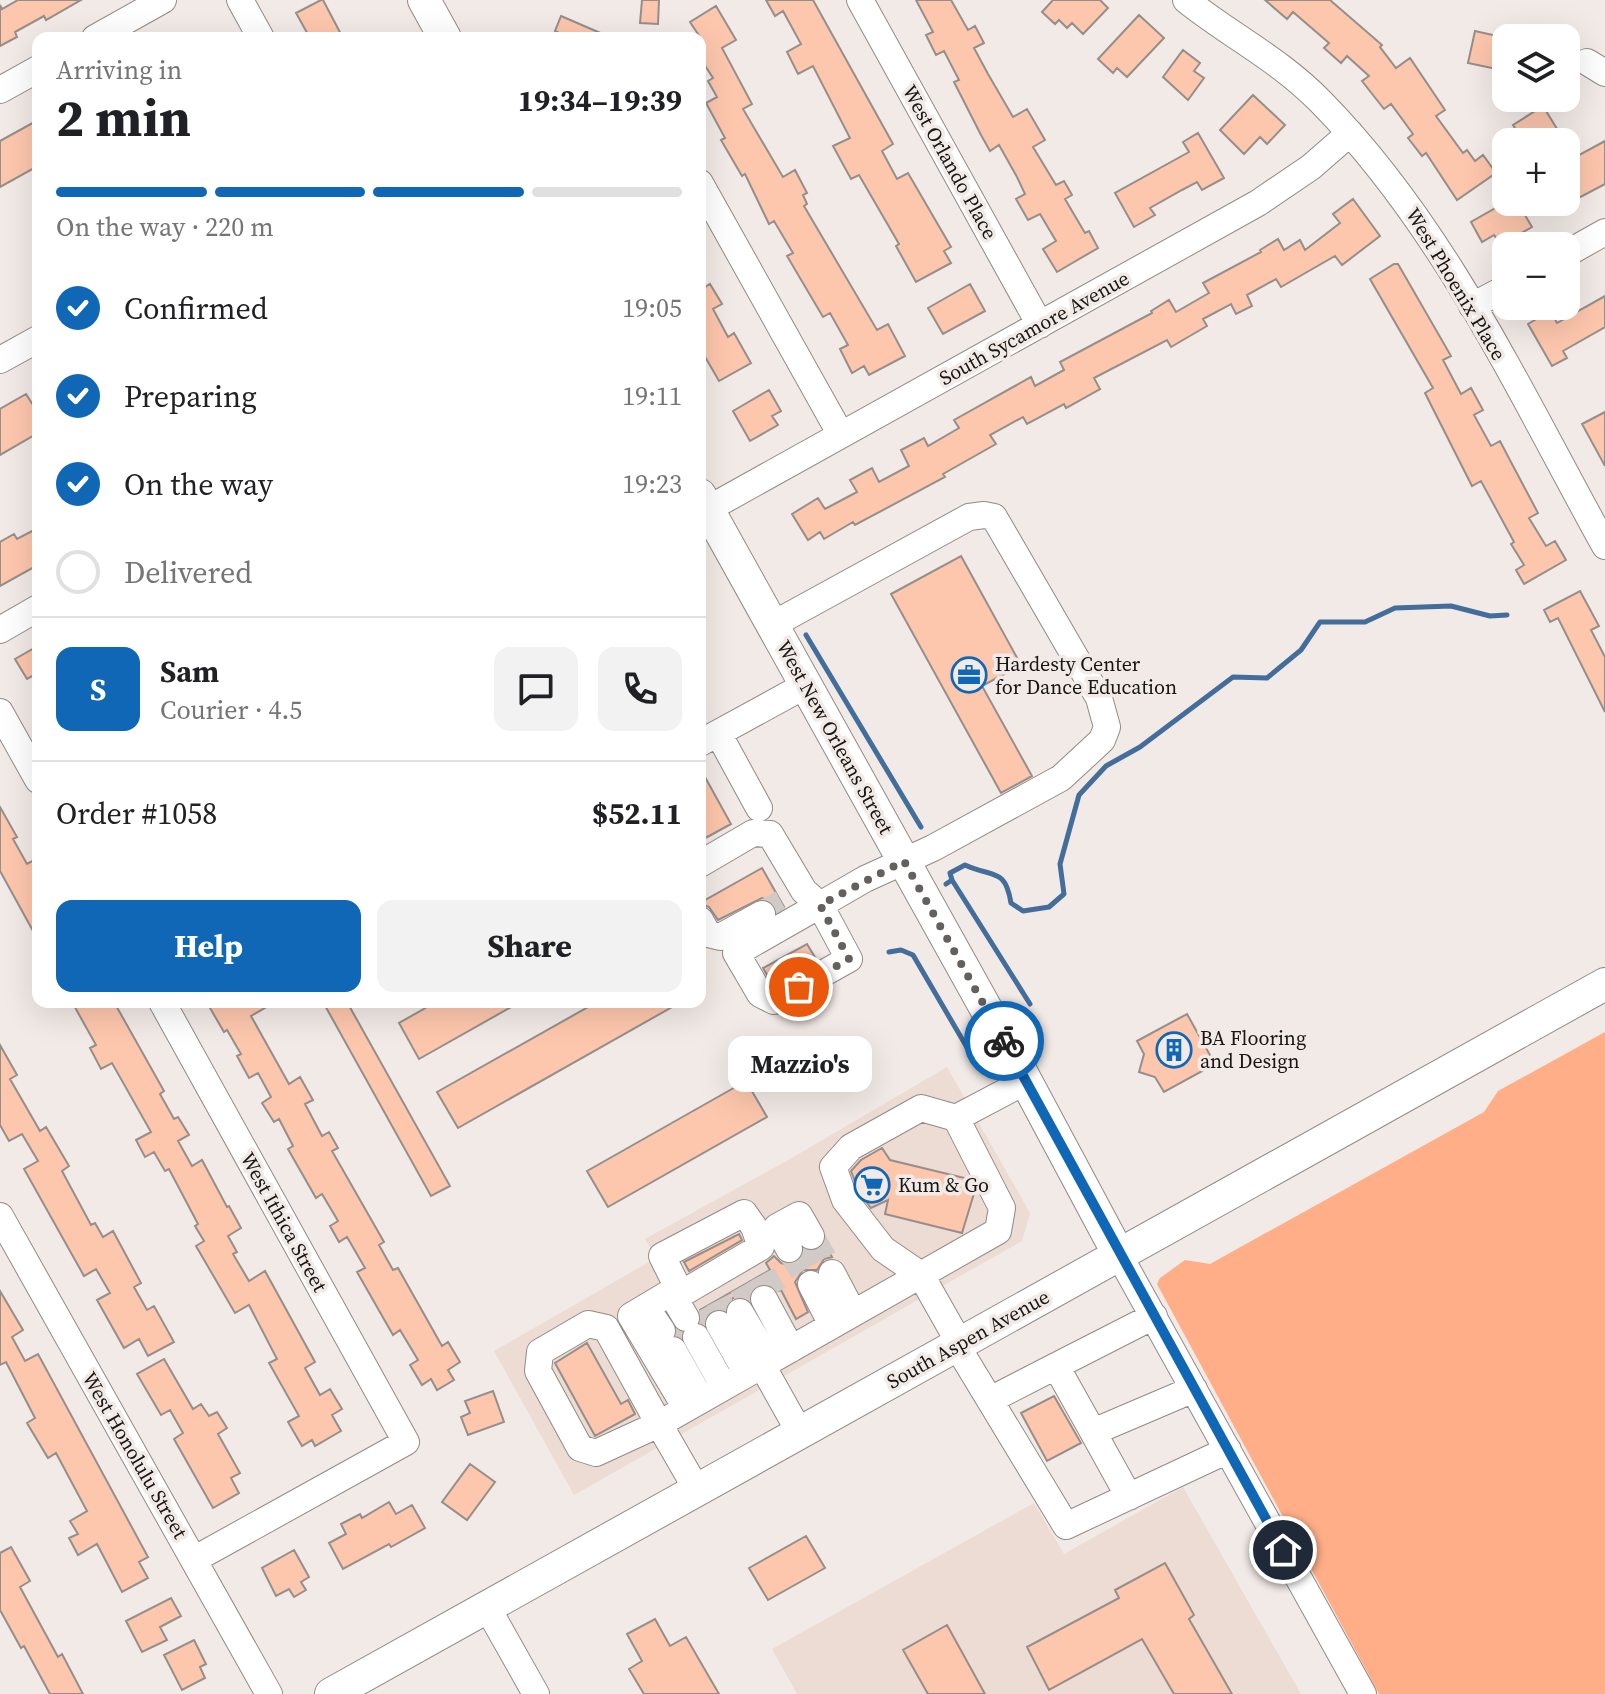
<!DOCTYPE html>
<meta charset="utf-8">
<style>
body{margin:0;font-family:"Source Serif 4",serif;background:#f2f2f2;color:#202124;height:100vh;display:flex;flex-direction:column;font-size:30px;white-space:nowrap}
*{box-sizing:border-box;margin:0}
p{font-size:26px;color:#757577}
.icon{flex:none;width:44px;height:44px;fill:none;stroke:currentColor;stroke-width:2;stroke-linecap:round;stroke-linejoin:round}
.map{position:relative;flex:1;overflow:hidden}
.sheet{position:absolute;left:32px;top:32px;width:674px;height:976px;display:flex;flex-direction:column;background:#fff;border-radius:16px;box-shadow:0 8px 32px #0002}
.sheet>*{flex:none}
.buttons{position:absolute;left:1492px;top:24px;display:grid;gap:16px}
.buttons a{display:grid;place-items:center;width:88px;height:88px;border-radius:16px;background:#fff;box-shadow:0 8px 32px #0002;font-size:40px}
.pin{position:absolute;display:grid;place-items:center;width:68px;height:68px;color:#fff;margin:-34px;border:4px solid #fff;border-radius:50%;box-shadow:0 2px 8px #0007}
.courier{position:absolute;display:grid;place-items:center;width:80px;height:80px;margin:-40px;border:6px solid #1067b5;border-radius:50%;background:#fff;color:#222;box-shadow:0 2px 10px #0007}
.bubble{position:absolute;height:56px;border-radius:16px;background:#fff;box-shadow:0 8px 32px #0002;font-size:26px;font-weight:700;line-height:56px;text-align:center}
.overview em{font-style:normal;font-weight:700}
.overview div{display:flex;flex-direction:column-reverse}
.overview{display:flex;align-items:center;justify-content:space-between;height:136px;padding:0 24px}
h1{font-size:52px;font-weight:700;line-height:60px}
.bar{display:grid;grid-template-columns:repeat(4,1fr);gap:12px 8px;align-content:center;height:96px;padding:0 24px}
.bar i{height:10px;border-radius:6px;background:#e0e0e0}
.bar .on{background:#1067b5}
.bar p{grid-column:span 4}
.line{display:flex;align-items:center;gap:20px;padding:0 24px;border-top:2px solid #e0e0e0}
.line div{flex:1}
.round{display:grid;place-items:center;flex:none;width:84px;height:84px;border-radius:16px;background:#f2f2f2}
ol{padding:0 24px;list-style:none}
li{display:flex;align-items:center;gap:24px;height:88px}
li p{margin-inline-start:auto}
li .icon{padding:8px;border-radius:50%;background:#1067b5;color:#fff;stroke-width:4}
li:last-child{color:#757577}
li i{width:44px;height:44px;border:4px solid #e0e0e0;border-radius:50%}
.action{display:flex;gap:16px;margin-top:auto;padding:16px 24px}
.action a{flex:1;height:92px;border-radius:16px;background:#1067b5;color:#fff;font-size:32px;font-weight:700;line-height:92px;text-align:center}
.action a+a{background:#f2f2f2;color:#202124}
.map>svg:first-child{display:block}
.built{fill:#ecdcd4}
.green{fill:#ffae87}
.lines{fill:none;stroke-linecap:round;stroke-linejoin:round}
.stream{stroke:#436d9b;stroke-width:5}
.building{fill:#fdc7ad;stroke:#968e8a;stroke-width:2}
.minor-tunnel{stroke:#d1cac6;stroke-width:26;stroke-dasharray:26 13;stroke-linecap:butt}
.minor-casing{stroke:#928a86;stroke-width:28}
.major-casing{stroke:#928a86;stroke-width:34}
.minor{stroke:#fff;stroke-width:26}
.major{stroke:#fff;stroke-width:32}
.done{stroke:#64605e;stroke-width:8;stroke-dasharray:0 14.4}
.route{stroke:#1067b5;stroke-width:10}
.labels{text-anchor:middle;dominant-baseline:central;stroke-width:7;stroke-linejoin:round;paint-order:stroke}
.street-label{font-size:20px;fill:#181614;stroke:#f2eae6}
.poi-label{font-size:20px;fill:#181614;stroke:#f2eae6;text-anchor:start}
</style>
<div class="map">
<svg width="1605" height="1694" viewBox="0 0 1605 1694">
<rect width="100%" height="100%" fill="#f2eae6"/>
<!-- built -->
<path class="built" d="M947,1067l83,146 -8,28 -448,254 -80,-144 162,-93 -11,-19 145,-80z
M1183,1487l118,207h-504l-25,-45 262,-146 30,51z"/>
<!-- green -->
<path class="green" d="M1605,1032v662h-226l-222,-410 3,-6 25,-18 25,4 274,-152 14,-21z"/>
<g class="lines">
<!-- stream -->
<path class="stream" d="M806,635l115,192
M952,880l78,124
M946,884l6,-4 -2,-7 15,-8c28,13 40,2 46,38l12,8 26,-4 15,-13 -4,-30 19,-69 27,-29 34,-19 93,-70 34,1 34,-28 19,-28h45l30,-14 56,-2 39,10 17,-1
M889,952l12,-2 12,5 66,113"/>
</g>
<!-- building -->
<path class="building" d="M18,0h63l-35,20 -2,-4 -29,16 2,5 -17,9v-41l2,4z
M321,0h2l20,38h-33l-14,-25z
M642,0h17l-1,24 -18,-1z
M766,0h47l80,144 -11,7 15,28 11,-6 43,74 -7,4 7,12 -35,19 -20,-36 3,-2 -40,-69 -8,4 -18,-33 17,-8 -37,-72 -15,8 -11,-22 14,-8 -18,-33 -8,5z
M916,0h35l17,30 7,-4 9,17 -10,5 14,26 25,43 14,-8 18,31 -12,7 23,38 8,-4 8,14 -7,4 20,34 4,-2 9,17 -41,24 -14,-23 13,-8 -16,-27 -12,6 -12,-21 9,-5 -8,-17 -18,-32 -9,6 -9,-16 -27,-53 5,-2 -15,-29 -8,4 -10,-20 7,-3z
M1053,0h47l8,8 -25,26 -11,-11 -5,5 -8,-8 -4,4 -13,-12z
M1265,0h65l52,45 -2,2 16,21 14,-10 35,52 -9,6 27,37 4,-3 8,11 8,-6 13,18 -39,27 -31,-47 -4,3 -14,-18 5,-4 -22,-30 -7,5 -22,-28 7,-5 -22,-20 -6,7 -17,-15 5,-5 -36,-31 -6,7z
M716,6l20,34 -14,8 30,56 -9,5 40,68 12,-7 12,23 -4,2 4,9 -3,2 73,124 11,-6 17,32 -36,19 -5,-9 -12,7 -12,-24 8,-4 -18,-32 -7,4 -36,-61 6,-3 -19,-32 -5,3 -24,-50 -3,2 -21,-36 4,-2 -19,-35 11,-6 -9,-16 5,-3 -13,-20v-21l-10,-15z
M1139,15l25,23 -37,39 -10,-9 -4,5 -15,-14z
M561,16l51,22h-53l2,-4 -6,-3z
M1475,31l31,7v33l-38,-8z
M1183,50l17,13 -6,8 10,7 -16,22 -25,-23z
M1253,95l32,30 -18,19 -7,-7 -16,17 -24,-24z
M1543,106l22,36h-41l-11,-17z
M38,120v46l-38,21v-46z
M1198,133l26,45 -22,12 -5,-8 -15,8 -32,18 5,7 -21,12 -19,-34 74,-41 -6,-10z
M1605,141v43l-32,17 -7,-13v-26z
M1353,199l27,37 -38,29 -7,-9 -54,31 -5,-8 -29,16 5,11 -16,8 -5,-10 -28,15 4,7 -36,21 -4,-7 -73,38 6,11 -34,19 -2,-4 -37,20 -4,-7 -33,18 6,9 -53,30 2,3 -90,48 -2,-3 -29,17 -4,-7 -12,8 -16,-26 26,-16 7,11 32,-17 -7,-12 22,-12 7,14 30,-16 -8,-16 23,-12 4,8 31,-18 -5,-8 77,-43 4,9 29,-16 -4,-8 92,-49 -1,-2 18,-11 7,12 33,-19 -6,-10 58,-31 -1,-2 18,-11 6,11 16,-10 5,10 35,-27 -7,-9z
M1519,205l13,22 -31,18 -7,-10 -12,7 -11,-20 28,-16 5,8z
M1394,264h4l53,92 -8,4 18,34 10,-6 12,22 -9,5 17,31 9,-5 12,23 26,49 -9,5 17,28 9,-5 11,19 -42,24 -8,-14 8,-5 -13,-21 3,-2 -33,-61 -9,5 -47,-93 8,-5 -63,-109z
M710,284l12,20 -9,5 15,28 6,-4 17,30 -32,18 -19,-33v-62l2,3z
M970,284l15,27 -42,23 -15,-26z
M1605,296v31l-42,24 4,7 -15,8 -24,-42 22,-13 7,12z
M769,390l12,21 -9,5 6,9 -28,16 -17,-30z
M26,394l7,11 5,-3v31l-38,22v-46z
M1605,412v54l-23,-42z
M38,528v37l-38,21v-44l14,-8 3,5z
M961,556l60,109 -39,21 50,90 -31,17 -110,-199z
M1580,591l19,35 -8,4 14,27v55l-47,-94 -8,4 -6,-12z
M38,646v27l-11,6 -12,-20z
M700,768l31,56 -31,17z
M0,807l17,30 -4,2 14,25 11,-6v82l-38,-69z
M762,868l22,39 -7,4 -6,-10 -9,-3 -44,22 -9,-13 -9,-4z
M807,944l9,15 -45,23 -8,-14z
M72,1002h42l50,89 -4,3 14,25 4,-2 11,18 -11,6 14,25 10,-6 25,47 2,-1 12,22 -13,8 9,16 -4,2 16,27 16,-10 50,91 -10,6 15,27 10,-6 12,20 -10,6 9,16 -26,15 -3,-6 -10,6 -14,-24 11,-6 -30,-53 8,-4 -28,-54 -14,8 -39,-67 8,-5 -9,-15 3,-2 -29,-55 -4,2 -11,-19 -9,5 -9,-17 15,-8 -39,-69 -11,6 -11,-21 6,-3z
M221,1002h54l-24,14 38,68 11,-7 13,23 -8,4 17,32 7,-4 9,16 -6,3 52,91 -5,3 14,25 5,-2 44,78 6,-4 12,20 -12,8 6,10 -17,10 -6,-11 -9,6 -12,-20 8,-5 -18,-30 -7,5 -36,-63 8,-4 -18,-31 -8,5 -9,-16 8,-5 -16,-27 -6,4 -28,-49 5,-3 -14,-27 -5,3 -12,-19 9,-6 -13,-24 -9,5 -12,-22 4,-2 -14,-24 -3,2 -14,-24z
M323,1002h24l103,184 -19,10z
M436,1002h84l-101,57 -20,-36z
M597,1002h84l-223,126 -21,-36z
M1187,1014l28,50 -51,28 -9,-15 -16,-5 5,-18 -7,-13z
M0,1045l17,30 -7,4 30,52 6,-4 23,39 -7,5 29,54 4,-2 8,14 10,-6 28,52 -7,4 13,23 7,-4 20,36 -26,14 -9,-17 -15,9 -27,-48 13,-7 -14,-24 -12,7 -60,-107 14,-8 -16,-27 -13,7 -9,-16z
M746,1081l21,36 -159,90 -21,-36z
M882,1148l8,12 79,19 6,11 -13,43 -77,-19 3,-14 -17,8 -12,-16 -8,-21 10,-11z
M739,1234l3,6 -53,31 -5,-9z
M825,1244l7,13 -8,2 -7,11h-14l-8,12 13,30 -12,7 -15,-29 -3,1 -6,-6 -8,-2 -13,7 -3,8 -7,-2 -8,2 -8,11 -14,1 -8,13 -2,-1 -1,-12 70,-40 -4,-7 8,-7 7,7 8,2 8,-2 8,-13h13z
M0,1291l23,39 -11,7 13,24 13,-7 110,203 -9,5 9,16 -26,14 -25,-48 -19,11 -9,-17 9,-4 -8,-13 17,-10 -31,-58 -8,5 -21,-35 8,-5 -29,-56 -6,3z
M587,1343l34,61 7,-4 7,14 -40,22 -40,-73z
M164,1359l29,50 8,-5 8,12 8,-4 10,16 -9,6 22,39 -9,5 8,15 -26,15 -39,-69 9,-6 -13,-23 -9,5 -24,-41z
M493,1391l11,31 -36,13 -7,-18 9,-4 -5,-12z
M1054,1396l27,47 -34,18 -26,-48z
M470,1464l25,18 -28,38 -25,-18z
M389,1502l7,12 16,-9 13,23 -34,19 -2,-3 -46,25 -14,-26 17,-9 -5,-10 19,-10 2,4z
M806,1536l19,32 -57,32 -19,-32z
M11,1547l19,34 -10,6 38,70 4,-3 21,40h-33l-26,-48 -3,2 -21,-38v-57z
M294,1550l15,27 -8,5 5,8 -12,7 -5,-8 -13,7 -14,-28z
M1165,1563l29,52 -5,4 43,75h-58l-32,-55 -93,51 -22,-43 92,-49 -4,-8z
M171,1598l10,18 -21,11 7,13 -25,12 -16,-31z
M655,1619l15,27 16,-9 33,57h-75l-15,-25 13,-8 -15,-27z
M947,1625l38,69h-57l-25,-44z
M194,1640l12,24 -6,3 5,11 -23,12 -18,-35z"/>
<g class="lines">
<!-- minor-tunnel -->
<path class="minor-tunnel" d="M762,914l20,-11
M811,1236l21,37
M789,1249l22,35
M763,1274l11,20
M742,1286l11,19
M718,1300l10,19
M697,1312l11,19
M673,1325l10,19"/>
<defs>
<path id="minor" d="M240,0l21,38
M860,0l180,325
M1186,0c45,36 93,59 135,102 124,126 199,291 284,444
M95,38l68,-38
M1587,62l18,11
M0,90l38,-21
M700,183l141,252
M1566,254l39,-22
M1472,306l34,-18
M0,360l38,-21
M708,509l550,-306 53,-36 39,-34
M0,630l38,-22
M0,712l38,68
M718,733l41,75
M700,743l106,-58
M700,864l53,-31 17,1 34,57 16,14 -84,48 24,41 14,7 75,-42 -29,-54 45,-26 68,-31 128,-70 41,-38 5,-13 -8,-29 -105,-181 -10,-2 -15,2 -197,108
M700,920l8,14 12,3 42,-23
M162,1002l244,440 -211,117
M956,1118l-35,-10 -70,39 -18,20 12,33 38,49 38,26 39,69
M0,1216l269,478
M789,1249l-12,-22 22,-12 12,21
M1119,1255l244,439
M832,1273l21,40
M811,1284l21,41
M678,1288l8,3 75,-44 -7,-20 -10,-14 -82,43 16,32 -47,28 55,92
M671,1293l15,25
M764,1299l27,50
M646,1307l16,24
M740,1312l29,49
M1154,1316l-98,50 37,66 101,-43
M719,1324l28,50
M696,1337l28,50
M957,1346l109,180 162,-76
M673,1350l22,39
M762,1365l38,68
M990,1400l66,-34
M1093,1432l36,65
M697,1490l-38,-66 -63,29 -16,-5 -42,-77 2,-19 48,-28 18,4 53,96 339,-193 4,-23 -46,-90 70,-37
M487,1607l49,87"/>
<path id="major" d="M424,0l21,38
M700,495l319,573 100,187
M331,1694l1274,-710"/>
</defs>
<!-- minor casing -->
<use href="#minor" class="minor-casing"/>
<!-- major casing -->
<use href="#major" class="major-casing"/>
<!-- minor -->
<use href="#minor" class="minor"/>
<!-- major -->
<use href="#major" class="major"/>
</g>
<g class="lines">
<!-- done -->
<path class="done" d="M799,987l50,-28 -29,-54 84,-44 100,180"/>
<!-- route -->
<path class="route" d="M1004,1041l279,509"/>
</g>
<!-- icons -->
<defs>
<symbol id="office-ring" viewBox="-11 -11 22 22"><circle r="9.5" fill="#f2eae6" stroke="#1067b5" stroke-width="1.5"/><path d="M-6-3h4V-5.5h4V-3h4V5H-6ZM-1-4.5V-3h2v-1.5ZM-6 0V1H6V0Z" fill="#1067b5"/></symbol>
<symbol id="building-ring" viewBox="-11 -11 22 22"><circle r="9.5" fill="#f2eae6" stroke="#1067b5" stroke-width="1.5"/><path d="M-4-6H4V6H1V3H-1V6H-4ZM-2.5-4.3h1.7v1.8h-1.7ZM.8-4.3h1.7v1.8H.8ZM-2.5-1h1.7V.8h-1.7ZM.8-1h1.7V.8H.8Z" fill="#1067b5"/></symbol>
<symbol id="supermarket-ring" viewBox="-11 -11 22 22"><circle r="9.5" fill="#f2eae6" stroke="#1067b5" stroke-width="1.5"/><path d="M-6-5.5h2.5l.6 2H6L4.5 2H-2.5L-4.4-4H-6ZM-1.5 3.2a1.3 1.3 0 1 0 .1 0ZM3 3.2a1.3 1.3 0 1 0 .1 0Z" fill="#1067b5"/></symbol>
</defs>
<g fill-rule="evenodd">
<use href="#office-ring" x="949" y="655" width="40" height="40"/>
<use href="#building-ring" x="1154" y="1030" width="40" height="40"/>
<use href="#supermarket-ring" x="852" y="1165" width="40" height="40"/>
</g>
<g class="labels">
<!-- street labels -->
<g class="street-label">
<text transform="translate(950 162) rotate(61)">West Orlando Place</text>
<text transform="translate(1456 284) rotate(59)">West Phoenix Place</text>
<text transform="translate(1034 328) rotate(-29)">South Sycamore Avenue</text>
<text transform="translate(835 737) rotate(61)">West New Orleans Street</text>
<text transform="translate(284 1222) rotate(61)">West Ithica Street</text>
<text transform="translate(968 1339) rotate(-29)">South Aspen Avenue</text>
<text transform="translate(135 1455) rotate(60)">West Honolulu Street</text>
</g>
<!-- poi labels -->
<g class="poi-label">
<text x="995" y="664">Hardesty Center<tspan x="995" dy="23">for Dance Education</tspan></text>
<text x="1200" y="1038">BA Flooring<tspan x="1200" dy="23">and Design</tspan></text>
<text x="898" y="1185">Kum &amp; Go</text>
</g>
</g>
</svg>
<div class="buttons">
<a><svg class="icon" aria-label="layers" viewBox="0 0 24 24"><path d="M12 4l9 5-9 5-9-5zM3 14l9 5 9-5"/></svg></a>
<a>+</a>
<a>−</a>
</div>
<div class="pin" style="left:799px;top:987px;background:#ea580c"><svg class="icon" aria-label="bag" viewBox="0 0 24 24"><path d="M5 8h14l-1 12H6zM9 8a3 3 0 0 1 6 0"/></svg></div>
<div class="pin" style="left:1283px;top:1550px;background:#1f2937"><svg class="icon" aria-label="home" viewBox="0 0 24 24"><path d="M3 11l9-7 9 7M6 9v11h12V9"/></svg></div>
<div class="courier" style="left:1004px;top:1041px"><svg class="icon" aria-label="bike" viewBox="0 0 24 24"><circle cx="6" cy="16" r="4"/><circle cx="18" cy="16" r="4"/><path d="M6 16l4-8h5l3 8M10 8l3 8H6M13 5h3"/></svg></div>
<div class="bubble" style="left:728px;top:1036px;width:144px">Mazzio's</div>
<section class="sheet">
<div class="overview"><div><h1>2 min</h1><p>Arriving in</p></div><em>19:34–19:39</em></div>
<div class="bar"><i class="on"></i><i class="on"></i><i class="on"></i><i></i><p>On the way · 220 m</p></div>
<ol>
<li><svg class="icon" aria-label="check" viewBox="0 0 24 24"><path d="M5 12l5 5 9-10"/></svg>Confirmed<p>19:05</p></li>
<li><svg class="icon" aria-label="check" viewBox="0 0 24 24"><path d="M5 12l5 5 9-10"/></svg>Preparing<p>19:11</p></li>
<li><svg class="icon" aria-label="check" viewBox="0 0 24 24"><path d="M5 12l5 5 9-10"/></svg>On the way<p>19:23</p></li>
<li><i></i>Delivered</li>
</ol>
<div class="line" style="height:144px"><b class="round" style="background:#1067b5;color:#fff">S</b><div><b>Sam</b><p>Courier · 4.5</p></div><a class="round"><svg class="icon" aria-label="chat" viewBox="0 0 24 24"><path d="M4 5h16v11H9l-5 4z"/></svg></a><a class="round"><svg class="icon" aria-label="phone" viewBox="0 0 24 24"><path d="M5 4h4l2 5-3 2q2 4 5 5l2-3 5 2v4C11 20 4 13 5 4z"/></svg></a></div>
<div class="line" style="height:104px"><div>Order #1058</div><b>$52.11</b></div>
<div class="action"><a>Help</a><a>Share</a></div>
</section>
</div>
